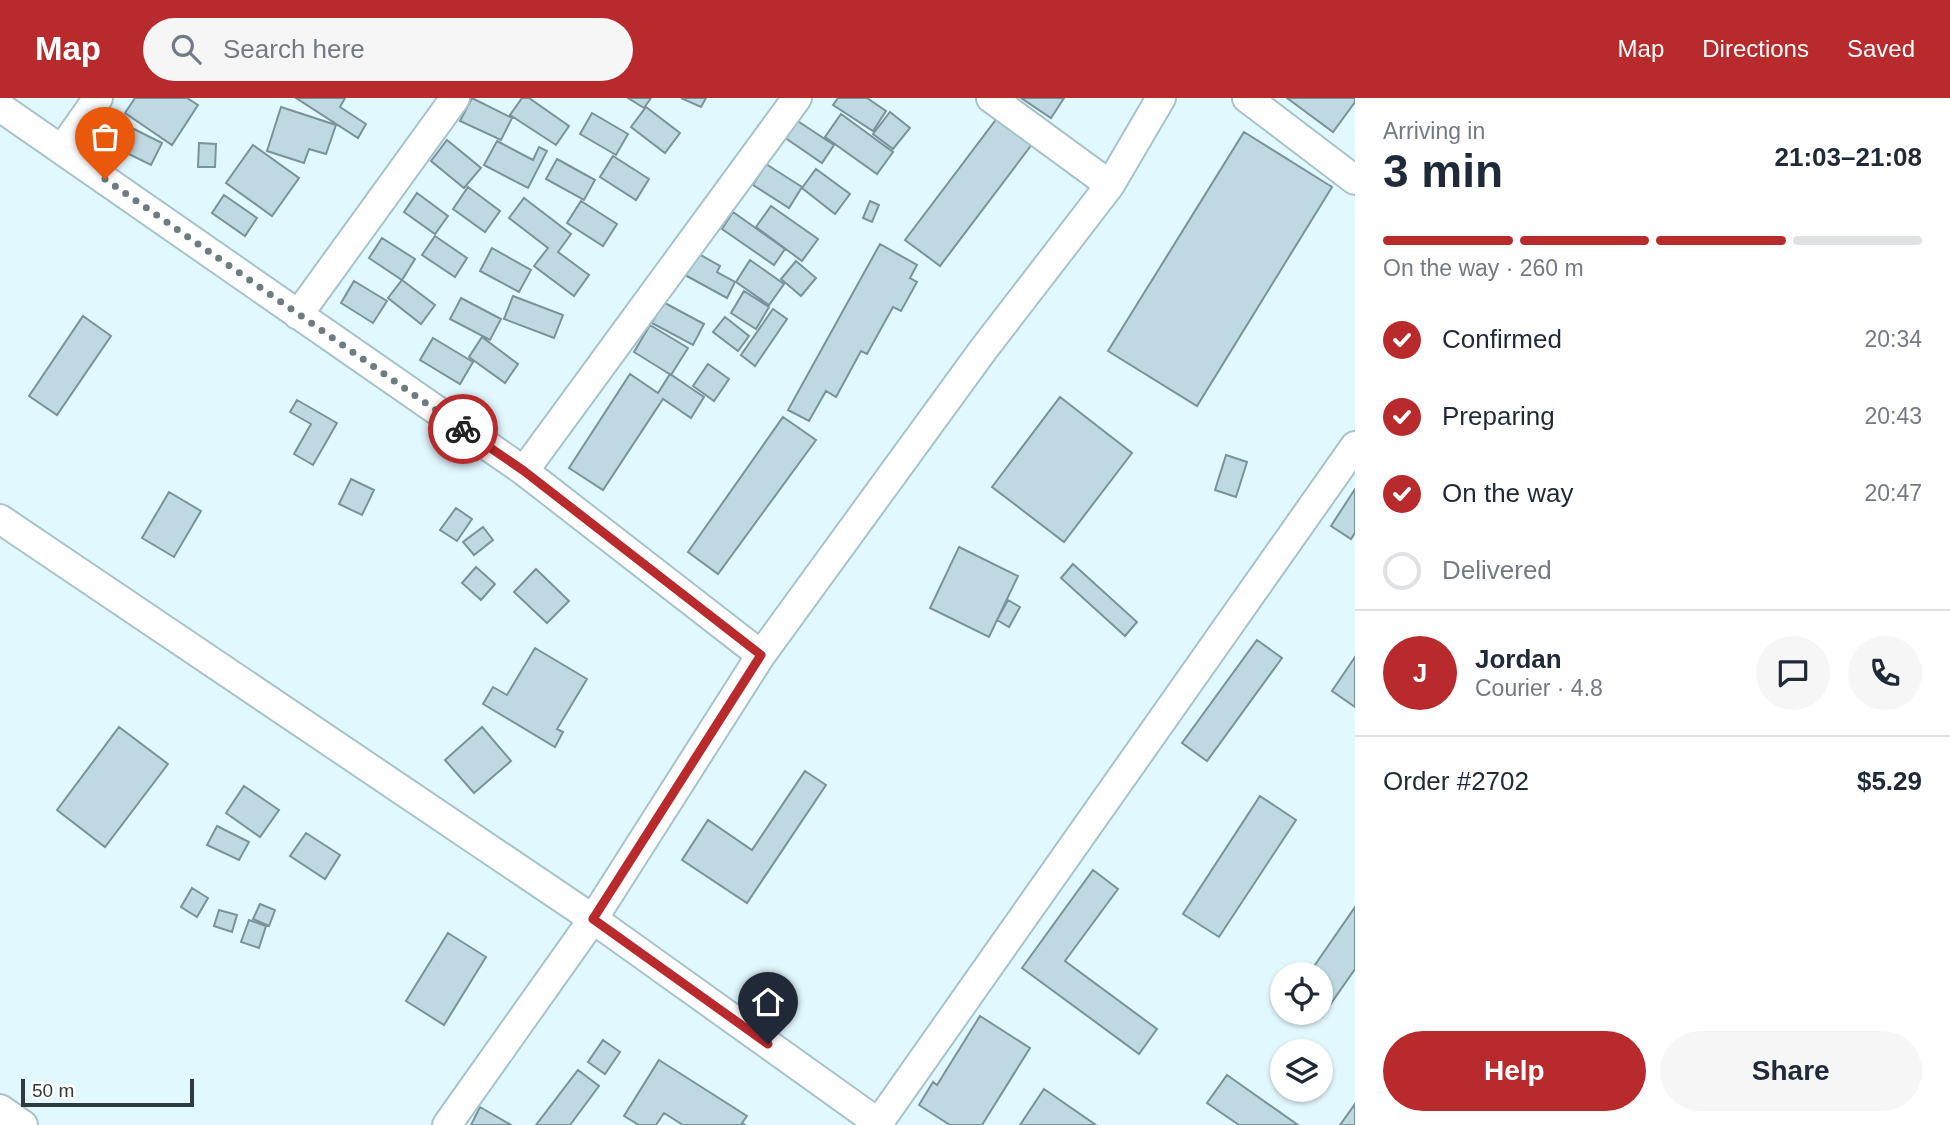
<!DOCTYPE html>
<meta charset="utf-8">
<style>
body{margin:0;font-family:Helvetica,sans-serif;background:#f6f6f7;color:#1f2937;height:100vh;display:flex;flex-direction:column;font-size:26px;white-space:nowrap}
*{box-sizing:border-box;margin:0}
p{font-size:23px;color:#747a83}
.icon{flex:none;width:38px;height:38px;fill:none;stroke:currentColor;stroke-width:2;stroke-linecap:round;stroke-linejoin:round}
.map{position:relative;flex:1;overflow:hidden}
.side{display:flex;flex-direction:column;background:#fff;width:595px}
.side>*{flex:none}
.fabs{position:absolute;left:1270px;top:864px;display:grid;gap:14px}
.fabs a{display:grid;place-items:center;width:63px;height:63px;border-radius:50%;background:#fff;box-shadow:0 2px 5px #0004;font-size:35px}
.scale{position:absolute;left:21px;bottom:18px;width:173px;box-sizing:border-box;padding-left:7px;border:4px solid #2f3a3d;border-top:0;font-size:19px;line-height:24px;white-space:nowrap;color:#2f3a3d;-webkit-text-stroke:5px #fff;paint-order:stroke}
.pin{position:absolute;display:grid;place-items:center;width:60px;height:60px;color:#fff;margin:-72px -30px;border-radius:50% 50% 50% 0;rotate:-45deg;box-shadow:0 0 7px #0007}
.pin .icon{rotate:45deg}
.courier{position:absolute;display:grid;place-items:center;width:70px;height:70px;margin:-35px;border:5px solid #b92a2c;border-radius:50%;background:#fff;color:#222;box-shadow:0 2px 9px #0007}
.summary em{font-style:normal;font-weight:700}
.summary div{display:flex;flex-direction:column-reverse}
.summary{display:flex;align-items:center;justify-content:space-between;height:119px;padding:0 28px}
h1{font-size:46px;font-weight:700;line-height:52px}
.bar{display:grid;grid-template-columns:repeat(4,1fr);gap:10px 7px;align-content:center;height:84px;padding:0 28px}
.bar i{height:9px;border-radius:5px;background:#e0e1e3}
.bar .active{background:#b92a2c}
.bar p{grid-column:span 4}
.line{display:flex;align-items:center;gap:18px;padding:0 28px;border-top:2px solid #e0e1e3}
.line div{flex:1}
.round{display:grid;place-items:center;flex:none;width:74px;height:74px;border-radius:37px;background:#f6f6f7}
ol{padding:0 28px;list-style:none}
li{display:flex;align-items:center;gap:21px;height:77px}
li p{margin-inline-start:auto}
li .icon{padding:7px;border-radius:50%;background:#b92a2c;color:#fff;stroke-width:4}
li:last-child{color:#747a83}
li i{width:38px;height:38px;border:4px solid #e0e1e3;border-radius:50%}
.primary-button{display:flex;gap:14px;margin-top:auto;padding:14px 28px}
.primary-button a{flex:1;height:80px;border-radius:42px;background:#b92a2c;color:#fff;font-size:28px;font-weight:700;line-height:80px;text-align:center}
.primary-button a+a{background:#f6f6f7;color:#1f2937}
header{display:flex;align-items:center;gap:42px;box-sizing:border-box;height:98px;padding:0 35px;background:#b92a2c;color:#fff}
header strong{font-size:33px}
nav{display:flex;gap:38px;margin-inline-start:auto;font-size:24px}
.search{width:490px;height:63px;background:#f6f6f7;display:flex;align-items:center;gap:18px;box-sizing:border-box;padding:0 24px;border-radius:38px;color:#747a83;font-size:26px}
main{display:flex;flex:1;min-height:0}
.map>svg:first-child{display:block}
.building{fill:#bed9e1;stroke:#79939a;stroke-width:2}
.lines{fill:none;stroke-linecap:round;stroke-linejoin:round}
.minor-casing{stroke:#a8c3cb;stroke-width:32}
.minor{stroke:#fff;stroke-width:28}
.done{stroke:#6e7c81;stroke-width:7;stroke-dasharray:0 12.6}
.route{stroke:#b92a2c;stroke-width:9}
</style>
<header>
<strong>Map</strong>
<div class="search"><svg class="icon" aria-label="search" viewBox="0 0 24 24"><circle cx="10" cy="10" r="6"/><path d="M15 15l6 6"/></svg>Search here</div>
<nav><a>Map</a><a>Directions</a><a>Saved</a></nav>
</header>
<main>
<div class="map">
<svg width="1355" height="1027" viewBox="0 0 1355 1027">
<rect width="100%" height="100%" fill="#e2f8ff"/>
<!-- building -->
<path class="building" d="M135,0h52l11,7 -26,40 -47,-32z
M296,0h49l-5,9 26,17 -8,14z
M472,0l40,20 -11,22 -41,-19z
M522,0h7l40,28 -13,19 -46,-30z
M628,0h23l-7,10z
M681,0h25l-5,9z
M838,0h29l19,13 -13,20 -40,-26z
M1021,0h43l-13,20z
M1287,0h68v4l-22,30z
M281,9l55,18 -10,29 -17,-5 -5,14 -37,-12z
M646,9l34,26 -15,20 -34,-26z
M100,14l62,31 -11,22 -63,-31z
M890,14l20,16 -17,21 -20,-15z
M592,15l36,21 -12,21 -36,-21z
M1001,15l35,26 -96,127 -35,-26z
M841,16l52,38 -16,22 -52,-37z
M793,20l41,27 -12,18 -41,-28z
M1244,34l88,55 -135,219 -89,-55z
M447,42l34,28 -17,20 -33,-27z
M497,43l36,19 6,-13 8,4 -19,37 -44,-23z
M199,45l17,1 -1,23h-17z
M253,47l46,33 -27,38 -46,-33z
M613,58l36,23 -13,21 -36,-23z
M557,61l38,21 -11,20 -38,-21z
M766,66l36,23 -13,21 -36,-23z
M816,71l34,25 -15,20 -33,-26z
M468,89l32,24 -15,21 -32,-23z
M417,95l31,23 -13,18 -31,-22z
M224,97l33,23 -12,18 -33,-23z
M524,100l47,36 -13,18 31,23 -15,21 -40,-30 14,-18 -39,-30z
M581,103l36,23 -14,22 -36,-23z
M870,103l9,4 -7,17 -9,-4z
M771,108l47,33 -16,22 -46,-34z
M733,114l52,37 -11,16 -52,-36z
M435,138l32,22 -12,19 -33,-22z
M382,140l33,21 -13,21 -33,-22z
M880,146l37,21 -7,13 7,4 -16,29 -8,-4 -26,47 -6,-3 -25,46 -10,-6 -17,30 -21,-11z
M492,150l39,22 -12,22 -39,-21z
M697,155l23,13 -3,6 18,10 -8,16 -42,-23z
M750,162l34,24 -15,21 -33,-23z
M796,163l20,17 -15,18 -20,-17z
M402,182l33,25 -14,19 -33,-26z
M354,183l33,20 -14,22 -32,-20z
M744,193l25,16 -13,22 -25,-16z
M513,198l50,19 -9,23 -50,-19z
M461,200l40,21 -11,21 -40,-21z
M663,204l41,22 -11,21 -41,-22z
M773,211l14,10 -32,47 -14,-11z
M83,218l28,20 -54,79 -28,-19z
M725,219l24,19 -11,15 -25,-19z
M650,227l38,23 -17,27 -37,-23z
M482,239l36,27 -13,19 -36,-26z
M433,240l40,24 -13,22 -40,-24z
M708,266l21,15 -15,22 -21,-15z
M630,276l28,19 12,-19 34,23 -13,21 -28,-19 -60,91 -34,-22z
M1060,299l72,56 -68,89 -72,-55z
M297,302l40,23 -24,42 -19,-11 17,-30 -21,-12z
M783,319l33,23 -98,134 -30,-22z
M1226,357l21,7 -11,35 -21,-7z
M351,381l23,11 -12,25 -23,-11z
M1355,391v44l-4,6 -20,-13z
M169,394l32,19 -27,46 -32,-19z
M456,410l16,11 -15,22 -17,-11z
M483,429l10,13 -19,15 -11,-13z
M959,449l59,29 -29,61 -59,-29z
M1073,466l64,58 -12,14 -64,-58z
M476,469l19,17 -14,16 -19,-17z
M536,471l33,32 -22,22 -33,-31z
M1008,502l12,7 -11,20 -12,-7z
M1257,542l25,18 -75,103 -25,-18z
M535,550l52,31 -30,50 6,3 -8,15 -72,-43 10,-17 14,8z
M1355,559v50l-23,-16z
M119,629l49,37 -63,83 -48,-37z
M482,629l29,34 -37,32 -29,-33z
M805,673l21,14 -79,118 -65,-43 26,-40 44,30z
M244,688l35,24 -19,27 -34,-24z
M1260,698l36,24 -77,117 -36,-23z
M217,728l32,16 -10,18 -32,-15z
M306,735l34,22 -15,24 -35,-23z
M1093,772l25,19 -53,72 92,68 -18,25 -117,-86z
M192,790l16,10 -11,19 -16,-10z
M260,806l15,6 -6,16 -16,-7z
M1355,809v62l-32,46 -2,-40h-13z
M219,812l18,5 -5,17 -18,-6z
M249,822l17,6 -7,22 -18,-6z
M448,835l38,24 -42,68 -38,-24z
M980,918l50,32 -48,77h-32l-31,-20 14,-23 4,3z
M603,942l17,12 -15,22 -17,-12z
M659,962l88,56 -5,7 3,2h-62l-19,-12 -8,12h-17l-15,-9z
M578,972l21,16 -29,39h-34z
M1227,977l71,50h-59l-32,-22z
M1044,991l52,36h-76z
M1355,1006v21h-15z
M480,1009l31,18h-40z"/>
<g class="lines">
<defs>
<path id="minor" d="M991,0l119,87
M1247,0l108,82
M0,9l524,364 237,184
M62,51l36,-51
M298,217l157,-217
M524,373l273,-373
M0,421l593,400 288,206
M0,1011l23,16
M447,1027l146,-206 168,-264 222,-305 127,-165 51,-87
M877,1027l478,-679"/>
</defs>
<!-- minor casing -->
<use href="#minor" class="minor-casing"/>
<!-- minor -->
<use href="#minor" class="minor"/>
</g>
<g class="lines">
<!-- done -->
<path class="done" d="M105,81l358,250"/>
<!-- route -->
<path class="route" d="M463,331l61,42 237,184 -168,264 175,125"/>
</g>
</svg>
<div class="fabs">
<a><svg class="icon" aria-label="locate" viewBox="0 0 24 24"><circle cx="12" cy="12" r="6"/><path d="M12 2v4M12 18v4M2 12h4M18 12h4"/></svg></a>
<a><svg class="icon" aria-label="layers" viewBox="0 0 24 24"><path d="M12 4l9 5-9 5-9-5zM3 14l9 5 9-5"/></svg></a>
</div>
<div class="scale">50 m</div>
<div class="pin" style="left:105px;top:81px;background:#ea580c"><svg class="icon" aria-label="bag" viewBox="0 0 24 24"><path d="M5 8h14l-1 12H6zM9 8a3 3 0 0 1 6 0"/></svg></div>
<div class="pin" style="left:768px;top:946px;background:#1f2937"><svg class="icon" aria-label="home" viewBox="0 0 24 24"><path d="M3 11l9-7 9 7M6 9v11h12V9"/></svg></div>
<div class="courier" style="left:463px;top:331px"><svg class="icon" aria-label="bike" viewBox="0 0 24 24"><circle cx="6" cy="16" r="4"/><circle cx="18" cy="16" r="4"/><path d="M6 16l4-8h5l3 8M10 8l3 8H6M13 5h3"/></svg></div>
</div>
<section class="side">
<div class="summary"><div><h1>3 min</h1><p>Arriving in</p></div><em>21:03–21:08</em></div>
<div class="bar"><i class="active"></i><i class="active"></i><i class="active"></i><i></i><p>On the way · 260 m</p></div>
<ol>
<li><svg class="icon" aria-label="check" viewBox="0 0 24 24"><path d="M5 12l5 5 9-10"/></svg>Confirmed<p>20:34</p></li>
<li><svg class="icon" aria-label="check" viewBox="0 0 24 24"><path d="M5 12l5 5 9-10"/></svg>Preparing<p>20:43</p></li>
<li><svg class="icon" aria-label="check" viewBox="0 0 24 24"><path d="M5 12l5 5 9-10"/></svg>On the way<p>20:47</p></li>
<li><i></i>Delivered</li>
</ol>
<div class="line" style="height:126px"><b class="round" style="background:#b92a2c;color:#fff">J</b><div><b>Jordan</b><p>Courier · 4.8</p></div><a class="round"><svg class="icon" aria-label="chat" viewBox="0 0 24 24"><path d="M4 5h16v11H9l-5 4z"/></svg></a><a class="round"><svg class="icon" aria-label="phone" viewBox="0 0 24 24"><path d="M5 4h4l2 5-3 2q2 4 5 5l2-3 5 2v4C11 20 4 13 5 4z"/></svg></a></div>
<div class="line" style="height:91px"><div>Order #2702</div><b>$5.29</b></div>
<div class="primary-button"><a>Help</a><a>Share</a></div>
</section>
</main>
